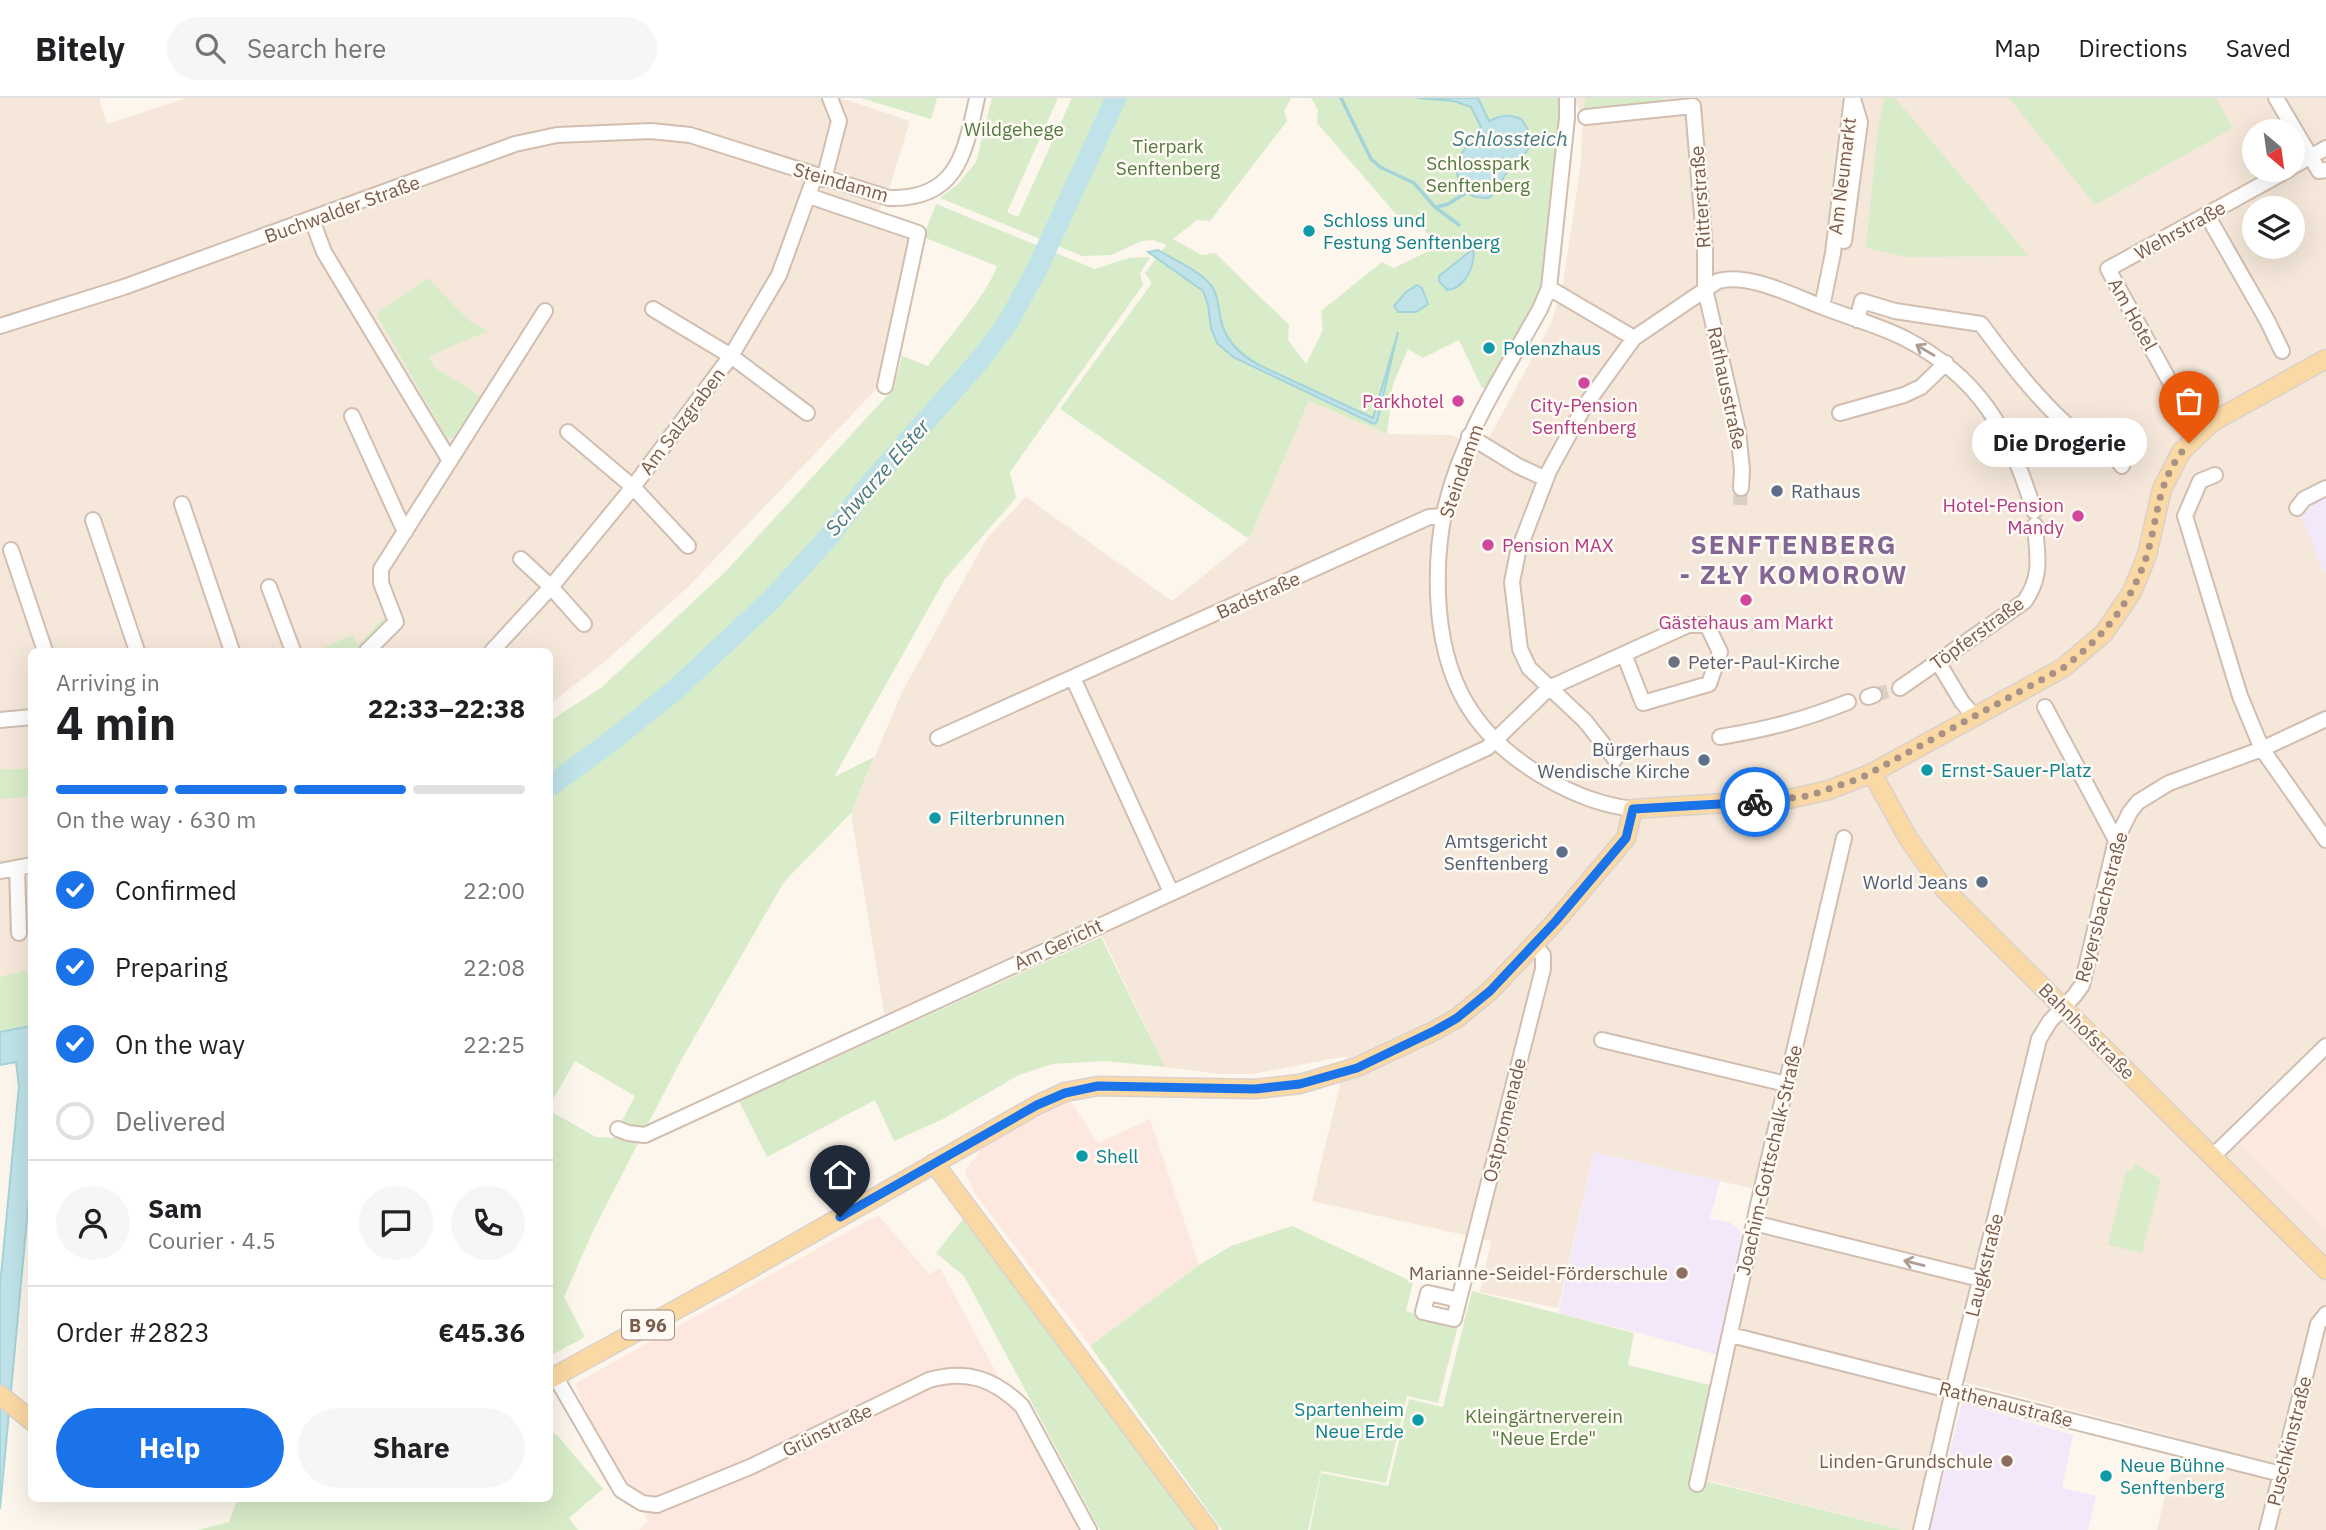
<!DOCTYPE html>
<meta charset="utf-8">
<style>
body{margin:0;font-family:"IBM Plex Sans",sans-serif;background:#f6f6f6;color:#202124;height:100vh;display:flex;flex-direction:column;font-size:26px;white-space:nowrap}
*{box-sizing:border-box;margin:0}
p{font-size:23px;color:#757577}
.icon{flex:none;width:38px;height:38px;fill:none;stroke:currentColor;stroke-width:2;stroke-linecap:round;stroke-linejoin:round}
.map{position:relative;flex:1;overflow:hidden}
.panel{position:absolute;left:28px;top:550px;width:525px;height:854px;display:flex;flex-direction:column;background:#fff;border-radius:10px;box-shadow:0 7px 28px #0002}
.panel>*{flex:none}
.needle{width:46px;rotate:151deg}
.controls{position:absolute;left:2242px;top:21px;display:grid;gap:14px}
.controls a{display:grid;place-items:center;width:63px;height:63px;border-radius:50%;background:#fff;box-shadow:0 7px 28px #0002;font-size:35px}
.pin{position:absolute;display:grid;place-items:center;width:60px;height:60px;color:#fff;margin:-72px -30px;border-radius:50% 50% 50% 0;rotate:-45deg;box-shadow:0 0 7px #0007}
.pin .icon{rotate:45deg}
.courier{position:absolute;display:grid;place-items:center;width:70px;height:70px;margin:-35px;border:5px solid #1a73e8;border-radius:50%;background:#fff;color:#222;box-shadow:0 2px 9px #0007}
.bubble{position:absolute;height:49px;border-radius:24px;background:#fff;box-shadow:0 7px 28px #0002;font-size:23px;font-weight:800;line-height:49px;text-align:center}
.overview em{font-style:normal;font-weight:800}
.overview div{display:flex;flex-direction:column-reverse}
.overview{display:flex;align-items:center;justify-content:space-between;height:119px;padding:0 28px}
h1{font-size:46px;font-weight:800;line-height:52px}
.bar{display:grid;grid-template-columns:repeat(4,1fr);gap:10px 7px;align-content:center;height:84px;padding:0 28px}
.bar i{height:9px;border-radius:5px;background:#e0e0e0}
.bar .on{background:#1a73e8}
.bar p{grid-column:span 4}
.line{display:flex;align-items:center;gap:18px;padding:0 28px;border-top:2px solid #e0e0e0}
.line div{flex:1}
.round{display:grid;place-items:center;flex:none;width:74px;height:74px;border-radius:37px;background:#f6f6f6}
ol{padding:0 28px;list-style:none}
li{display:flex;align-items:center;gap:21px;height:77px}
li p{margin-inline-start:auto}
li .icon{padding:7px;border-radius:50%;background:#1a73e8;color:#fff;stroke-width:4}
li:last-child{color:#757577}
li i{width:38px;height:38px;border:4px solid #e0e0e0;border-radius:50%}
.cta{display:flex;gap:14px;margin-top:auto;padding:14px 28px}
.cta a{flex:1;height:80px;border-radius:42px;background:#1a73e8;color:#fff;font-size:28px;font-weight:800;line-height:80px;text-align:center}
.cta a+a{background:#f6f6f6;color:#202124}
header{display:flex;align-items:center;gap:42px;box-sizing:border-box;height:98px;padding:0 35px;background:#fff;border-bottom:2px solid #e0e0e0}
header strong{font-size:33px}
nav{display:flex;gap:38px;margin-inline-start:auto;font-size:24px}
.search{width:490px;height:63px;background:#f6f6f6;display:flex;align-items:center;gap:18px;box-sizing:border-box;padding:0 24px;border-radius:38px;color:#757577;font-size:26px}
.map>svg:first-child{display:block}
.residential{fill:#f5e8da;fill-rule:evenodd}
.commercial{fill:#fde8e0}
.education{fill:#f3e8fa}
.green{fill:#d8ecc9}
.water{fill:#bfe3e8;stroke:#a5d3da;stroke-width:2}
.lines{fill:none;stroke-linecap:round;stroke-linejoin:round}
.stream{stroke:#a5d3da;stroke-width:3.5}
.river{stroke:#bfe3e8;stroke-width:21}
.minor-tunnel{stroke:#dcd0c4;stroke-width:14;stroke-dasharray:14 7;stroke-linecap:butt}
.minor-casing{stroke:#d1beb0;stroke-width:18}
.major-casing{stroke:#dad1cd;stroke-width:21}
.minor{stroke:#fff;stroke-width:14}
.major{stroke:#fbd9a5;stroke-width:18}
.oneway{stroke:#af9d94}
.done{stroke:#a89285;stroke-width:7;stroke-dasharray:0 12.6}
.route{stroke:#1a73e8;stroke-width:9}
.culture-dot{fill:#0f9aa8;stroke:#fffaf3;stroke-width:2.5}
.hotel-dot{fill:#d1479c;stroke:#fffaf3;stroke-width:2.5}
.service-dot{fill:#5c6f8a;stroke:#fffaf3;stroke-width:2.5}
.worship-dot{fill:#6b7280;stroke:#fffaf3;stroke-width:2.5}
.education-dot{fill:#8d6e63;stroke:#fffaf3;stroke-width:2.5}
.labels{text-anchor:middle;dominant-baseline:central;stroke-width:5;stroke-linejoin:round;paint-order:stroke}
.shield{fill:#fffaf3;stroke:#a28b7f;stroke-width:2}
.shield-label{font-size:18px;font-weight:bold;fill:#7a5c4d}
.park-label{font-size:19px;fill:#537a41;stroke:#fffaf3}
.street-label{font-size:19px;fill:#7a5c4d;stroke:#fffaf3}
.culture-label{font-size:19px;fill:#0d838f;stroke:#fffaf3;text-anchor:start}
.hotel-label{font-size:19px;fill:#b23c85;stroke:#fffaf3;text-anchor:end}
.service-label{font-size:19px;fill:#4e5e75;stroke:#fffaf3;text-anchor:end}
.worship-label{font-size:19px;fill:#5b616d;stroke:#fffaf3;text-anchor:start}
.education-label{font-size:19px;fill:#785e54;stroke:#fffaf3;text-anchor:end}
.water-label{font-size:21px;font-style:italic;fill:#437c86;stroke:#fffaf3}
.district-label{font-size:26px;font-weight:bold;letter-spacing:2px;fill:#846695;stroke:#fffaf3}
</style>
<header>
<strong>Bitely</strong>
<div class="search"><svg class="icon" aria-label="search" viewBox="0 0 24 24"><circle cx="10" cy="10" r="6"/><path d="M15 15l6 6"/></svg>Search here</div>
<nav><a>Map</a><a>Directions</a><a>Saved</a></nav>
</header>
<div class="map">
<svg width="2326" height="1432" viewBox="0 0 2326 1432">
<rect width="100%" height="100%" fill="#fdf6ec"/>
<!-- residential -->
<path class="residential" d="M0,0h99l8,26 80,-26h654l69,23 -22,71 -16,31 41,14 -31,146 -194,204 -85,76 -53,41v-53h-518l-1,318 -31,8z
M1574,0h752v1432h-169l22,-92 -231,-60 -33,152h-11l-199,-50 63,-288 -174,-40 -36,156 -78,-16 11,-51 -179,-40 35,-145 -94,18h-33l-55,-7 -71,-148 -209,99 -34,-205 51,-121 85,-154 39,-41 146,104 77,-62 60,-138 78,33 66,1 29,16 70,-130 11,-37 18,-122 1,-35 3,-4zM2254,33h38v39h-38zM2254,110h38v39h-38z"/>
<!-- commercial -->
<path class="commercial" d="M2326,960v173l-89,-88z
M1068,999l30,46 52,-24 49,146 -109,81 -116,-154 -9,-21 17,-23z
M878,1117l51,59 11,-6 141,262h-442l9,-9 -65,-114 -7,-24z"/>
<!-- education -->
<path class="education" d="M2326,394v80l-2,1 -22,-55 17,-23z
M1594,1054l126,29 -10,37 21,5 8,6 3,6 -21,121 -81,-23 -82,-20z
M1962,1305l111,32 -11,53 34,8 -8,34h-158z"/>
<!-- green -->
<path class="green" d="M860,0h77l-6,21z
M992,0h66l-51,114 11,5 54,-119h219l-7,13 3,10 -77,100 -13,-1 -24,19 29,16 13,-2 74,72 -1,15 18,24 17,-34 -2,-19 61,-49 12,6 45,-22 -26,-28 -11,3 -85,-98 1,-13 -7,-12h250l-16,179 -10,31 -47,82 -6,-2 -23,-48 -36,18 -15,-9 -15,35 -6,50 -78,-33 -60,138 -189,-130 92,-126 -7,-10 21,-28 -13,-5 -11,1 -31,14 -29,1 -142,-58 18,-14 18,-22z
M1586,0h77l1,4 -80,6z
M1885,0h10l134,158 -122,1 -41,-9 12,-120z
M2009,0h207l17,30 -138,77z
M936,106l159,65 34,-11 21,-1 -10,17 3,11 -133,187 6,26 -71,81 -111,198 40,-20 -23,56 -67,69 -104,180 -86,167 -30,68 21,40 -35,19v-245l46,26 17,1 22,-42 -60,-35 -25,44v-384l52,-34 124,-116 168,-183 8,-32 26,10c18,-26 60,-72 69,-100l-74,-29z
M428,180l40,42 20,11 -59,25 5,11 48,30 -25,41h-10l-71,-124z
M387,520l-5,11 -21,22h-45l37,-16 5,10 24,-26z
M0,671h31v28l-31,2z
M1101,839l64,130 -60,-6 -53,3 -33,11 -76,44 -49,22 -19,-41 -108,57 -28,-56z
M31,871v57l-31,6v-55z
M2135,1066l26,15 -19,74 -34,-8 19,-75 5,1z
M967,1116l236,316h-103l-136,-254 -28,-23z
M1292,1128l121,56 -7,29 52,14 -20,78 -31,-7 -21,87 -65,-12 -13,59h-86l-132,-184 109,-81 32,-19z
M1472,1193l162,42 -6,32 86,21 -21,92 210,52h-593l11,-57 67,13 21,-87 34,8z
M550,1333l6,3 47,55 -34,29 9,12h-380l31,-8 9,-24h312z"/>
<!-- water -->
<path class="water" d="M1417,0h61l11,23c12,-6 19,-7 32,-2 23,30 1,33 -16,56 -6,8 -7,16 -16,23 -26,1 -31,-12 -34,-36l26,-35 -10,-20 -17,-6z
M1473,151c3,15 -8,40 -26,41l-8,-9v-5z
M1158,152c16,10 39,19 52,34 7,8 8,20 10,31 3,23 19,39 39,50l114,53 25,-86 -21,90 -3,2 -141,-67 -16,-14 -6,-15 -3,-23 -5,-14 -55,-39z
M1417,187l5,3 6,16 -12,8h-18l-4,-6 12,-14z
M31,928v150l-31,333v-223l19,-200 -3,-24 -16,3v-33z"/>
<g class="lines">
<!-- stream -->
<path class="stream" d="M1341,0l30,61 9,8 34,16 21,24 24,18
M1437,109l11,-3 18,-11"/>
<!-- river -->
<path class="river" d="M550,688l60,-44 65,-52 95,-89 56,-61 43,-55 111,-125 27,-36 30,-55 79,-171"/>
<!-- minor-tunnel -->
<path class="minor-tunnel" d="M1740,407l1,-17
M1874,597l26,-7"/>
<defs>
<path id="minor" d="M1567,0v20l-18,170 -9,21c-35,63 -77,125 -94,196 -7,29 -9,59 -8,89 3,86 35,143 111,186 27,15 52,25 84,29
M2276,0l43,73 7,-1
M1586,19l107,-11 12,144v39l33,142 4,39 -1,18
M2292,69l34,-19
M824,81l15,-58 -9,-23
M809,98l109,37 -33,153
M2207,117l60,105 15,31
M312,122l12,32 126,209
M1844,143l16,-119 -6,-20
M1549,190l85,50
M1822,209l11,-54 19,-155
M653,211l78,47 76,57
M1857,222l5,-19 33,10 86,13c26,35 53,71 85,100 14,14 48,28 56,42
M0,228l124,-39 391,-143 42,-9 94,-4 39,4 199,63c69,2 76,-46 88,-100
M1840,315l64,-18 17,-8 25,-24
M352,318l53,116
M2201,333l-19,-27 -74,-135 180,-99
M568,334l65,55 55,59
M1469,338l49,30 28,13
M2215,377l-15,6 -15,35 55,180 22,53 64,91
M182,406l50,147
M2297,410l7,-9 22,-11
M93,422l44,131
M11,452l34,101
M521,461l30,28 33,37
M269,489l24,64
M367,553l29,-29 -15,-39v-14l164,-258
M492,553l59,-64 82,-100 98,-131 48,-81 36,-99
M1938,564l24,40 12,14
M1073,580l98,214
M1900,590l125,-87c18,-27 12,-45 10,-76
M1868,599l6,-2
M2045,609l71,133
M0,622l32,-3
M1720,639c48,-8 83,-17 128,-35
M938,640l491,-221 15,-1
M1615,661l-30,-38 -56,-53 -9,-19 -8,-67 6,-30 31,-81 35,-64 50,-69 84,-57c28,-8 70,12 97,23 29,12 61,20 89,34 76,39 106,94 130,173
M17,770l2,65
M0,773l32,-6
M1602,942l184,44
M618,1031l10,4 17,2 842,-387 62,-60 139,-63h19l13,27 -11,32 -66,19 -19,-49
M2213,1058l113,-110
M1754,1125l226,56
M1459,1202l-31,-7 -5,19 31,7 89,-350v-14l-10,-11
M1731,1237l550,139
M555,1278l66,114 21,13 15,2 93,-38 179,-87c38,-11 65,-1 93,26l67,124
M1697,1386l61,-279 86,-367
M1921,1432l32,-139 86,-352 11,-18 25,-26 7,-10 34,-145 14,-28 8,-10 31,-19 93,-34 64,-30
M2267,1432l51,-206 8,-10"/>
<path id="major" d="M1872,675l36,65 36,51 382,381
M934,1065l274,367
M550,1281l191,-105 296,-169 28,-13 33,-6 157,3 45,-5 57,-17 79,-37 21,-12 33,-27 65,-69 71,-84 7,-29 156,-10 40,-9 43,-17 191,-105 41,-35 28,-41 15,-37 15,-66 19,-37 31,-30 114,-63
M0,1297l32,26"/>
</defs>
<!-- minor casing -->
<use href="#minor" class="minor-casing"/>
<!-- major casing -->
<use href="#major" class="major-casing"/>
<!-- minor -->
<use href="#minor" class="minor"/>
<!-- major -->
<use href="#major" class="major"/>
</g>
<!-- one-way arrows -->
<defs><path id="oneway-shaft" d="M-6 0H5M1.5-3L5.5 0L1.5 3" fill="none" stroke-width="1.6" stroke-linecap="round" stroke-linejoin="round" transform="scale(1.75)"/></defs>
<g class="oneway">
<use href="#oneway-shaft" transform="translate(1925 252) rotate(-149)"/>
<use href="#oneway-shaft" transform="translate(1914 1165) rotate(-166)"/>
</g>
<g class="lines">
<!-- done -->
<path class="done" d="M1755,704l53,-6 53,-18 202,-110c39,-30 67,-63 83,-110 14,-45 9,-76 43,-115"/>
<!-- route -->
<path class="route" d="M840,1119l197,-112 28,-12 33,-7 157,3 45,-5 57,-16 79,-38 21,-12 33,-27 65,-69 71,-84 7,-29 122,-7"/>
</g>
<!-- markers -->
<g class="culture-dot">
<circle cx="1309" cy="133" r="7"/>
<circle cx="1489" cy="250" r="7"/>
<circle cx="1927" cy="672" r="7"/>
<circle cx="935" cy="720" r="7"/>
<circle cx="1082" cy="1058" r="7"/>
<circle cx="1418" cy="1322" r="7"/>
<circle cx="2106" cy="1378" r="7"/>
</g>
<g class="hotel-dot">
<circle cx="1584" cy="285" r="7"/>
<circle cx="1458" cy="303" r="7"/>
<circle cx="2078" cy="418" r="7"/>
<circle cx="1488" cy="447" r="7"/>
<circle cx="1746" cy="502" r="7"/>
</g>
<g class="service-dot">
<circle cx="1777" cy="393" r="7"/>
<circle cx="1704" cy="662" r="7"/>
<circle cx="1562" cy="754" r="7"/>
<circle cx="1982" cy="784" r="7"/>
</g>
<circle class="worship-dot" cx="1674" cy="564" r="7"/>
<g class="education-dot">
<circle cx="1682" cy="1175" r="7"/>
<circle cx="2007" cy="1363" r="7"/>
</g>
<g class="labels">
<!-- shield labels -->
<rect class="shield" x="622" y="1212.5" width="52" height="29" rx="5"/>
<g class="shield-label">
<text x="648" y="1227">B 96</text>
</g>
<!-- park labels -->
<g class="park-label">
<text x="1014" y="31">Wildgehege</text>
<text x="1168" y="48">Tierpark<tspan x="1168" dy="22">Senftenberg</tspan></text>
<text x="1478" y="65">Schlosspark<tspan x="1478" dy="22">Senftenberg</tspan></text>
<text x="1544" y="1318">Kleingärtnerverein<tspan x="1544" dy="22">"Neue Erde"</tspan></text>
</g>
<!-- street labels -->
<g class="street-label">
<text transform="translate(1842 78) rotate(-83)">Am Neumarkt</text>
<text transform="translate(841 84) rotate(16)">Steindamm</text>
<text transform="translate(1700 99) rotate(-94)">Ritterstraße</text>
<text transform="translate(342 111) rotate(-20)">Buchwalder Straße</text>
<text transform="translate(2180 132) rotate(-29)">Wehrstraße</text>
<text transform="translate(2133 216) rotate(61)">Am Hotel</text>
<text transform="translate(1727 290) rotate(78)">Rathausstraße</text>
<text transform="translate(682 323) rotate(-53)">Am Salzgraben</text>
<text transform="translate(1461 373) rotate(-71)">Steindamm</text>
<text transform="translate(1258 497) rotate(-24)">Badstraße</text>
<text transform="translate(1977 535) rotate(-36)">Töpferstraße</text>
<text transform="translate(2101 809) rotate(-75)">Reyersbachstraße</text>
<text transform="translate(1058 846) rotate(-25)">Am Gericht</text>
<text transform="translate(2087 933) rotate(45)">Bahnhofstraße</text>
<text transform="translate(1504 1022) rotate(-76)">Ostpromenade</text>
<text transform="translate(1769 1062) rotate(-77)">Joachim-Gottschalk-Straße</text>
<text transform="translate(1984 1167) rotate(-76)">Laugkstraße</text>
<text transform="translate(2006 1306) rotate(14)">Rathenaustraße</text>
<text transform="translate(827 1332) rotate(-26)">Grünstraße</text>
<text transform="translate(2289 1343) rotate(-76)">Puschkinstraße</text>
</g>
<!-- culture labels -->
<g class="culture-label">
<text x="1323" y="122">Schloss und<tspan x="1323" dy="22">Festung Senftenberg</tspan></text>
<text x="1503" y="250">Polenzhaus</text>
<text x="1941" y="672">Ernst-Sauer-Platz</text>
<text x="949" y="720">Filterbrunnen</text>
<text x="1096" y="1058">Shell</text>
<text x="1404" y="1311" text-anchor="end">Spartenheim<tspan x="1404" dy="22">Neue Erde</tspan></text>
<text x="2120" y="1367">Neue Bühne<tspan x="2120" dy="22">Senftenberg</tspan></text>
</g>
<!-- hotel labels -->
<g class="hotel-label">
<text x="1444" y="303">Parkhotel</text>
<text x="1584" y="307" text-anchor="middle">City-Pension<tspan x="1584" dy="22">Senftenberg</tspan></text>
<text x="2064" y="407">Hotel-Pension<tspan x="2064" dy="22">Mandy</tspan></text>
<text x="1502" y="447" text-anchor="start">Pension MAX</text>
<text x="1746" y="524" text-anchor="middle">Gästehaus am Markt</text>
</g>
<!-- service labels -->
<g class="service-label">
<text x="1791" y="393" text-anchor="start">Rathaus</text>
<text x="1690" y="651">Bürgerhaus<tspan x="1690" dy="22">Wendische Kirche</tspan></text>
<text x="1548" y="743">Amtsgericht<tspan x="1548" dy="22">Senftenberg</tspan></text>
<text x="1968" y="784">World Jeans</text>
</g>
<!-- worship labels -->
<g class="worship-label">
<text x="1688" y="564">Peter-Paul-Kirche</text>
</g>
<!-- education labels -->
<g class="education-label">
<text x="1668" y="1175">Marianne-Seidel-Förderschule</text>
<text x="1993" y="1363">Linden-Grundschule</text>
</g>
<!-- water labels -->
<g class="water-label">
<text x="1510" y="40">Schlossteich</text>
<text transform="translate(877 379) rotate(-49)">Schwarze Elster</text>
</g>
<!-- district labels -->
<g class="district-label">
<text x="1794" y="446">SENFTENBERG<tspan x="1794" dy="30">- ZŁY KOMOROW</tspan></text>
</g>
</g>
</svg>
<div class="controls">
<a><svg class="needle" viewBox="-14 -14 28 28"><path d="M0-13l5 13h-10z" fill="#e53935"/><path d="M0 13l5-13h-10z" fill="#757577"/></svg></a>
<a><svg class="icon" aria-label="layers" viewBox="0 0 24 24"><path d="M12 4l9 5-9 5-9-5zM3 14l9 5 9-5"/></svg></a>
</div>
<div class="pin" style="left:2189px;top:345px;background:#ea580c"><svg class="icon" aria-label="bag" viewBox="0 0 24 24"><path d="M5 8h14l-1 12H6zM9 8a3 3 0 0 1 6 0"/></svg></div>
<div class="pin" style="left:840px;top:1119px;background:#1f2937"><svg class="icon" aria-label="home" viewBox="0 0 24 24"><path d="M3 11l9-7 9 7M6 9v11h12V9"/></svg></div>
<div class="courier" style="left:1755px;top:704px"><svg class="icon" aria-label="bike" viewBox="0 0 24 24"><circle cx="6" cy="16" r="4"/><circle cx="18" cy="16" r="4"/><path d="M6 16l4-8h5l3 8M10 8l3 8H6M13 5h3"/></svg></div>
<div class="bubble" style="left:1972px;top:320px;width:175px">Die Drogerie</div>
<section class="panel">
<div class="overview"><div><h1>4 min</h1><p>Arriving in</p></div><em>22:33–22:38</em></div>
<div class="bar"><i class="on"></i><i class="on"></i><i class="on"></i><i></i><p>On the way · 630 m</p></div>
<ol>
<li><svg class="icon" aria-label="check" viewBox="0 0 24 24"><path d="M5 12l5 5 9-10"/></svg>Confirmed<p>22:00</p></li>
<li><svg class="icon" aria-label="check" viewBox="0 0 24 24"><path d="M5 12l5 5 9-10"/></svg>Preparing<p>22:08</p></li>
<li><svg class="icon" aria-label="check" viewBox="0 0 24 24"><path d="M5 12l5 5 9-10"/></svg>On the way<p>22:25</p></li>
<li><i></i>Delivered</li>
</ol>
<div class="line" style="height:126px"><a class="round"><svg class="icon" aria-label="person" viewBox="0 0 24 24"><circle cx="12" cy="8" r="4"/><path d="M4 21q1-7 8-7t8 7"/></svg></a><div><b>Sam</b><p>Courier · 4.5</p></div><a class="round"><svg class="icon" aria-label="chat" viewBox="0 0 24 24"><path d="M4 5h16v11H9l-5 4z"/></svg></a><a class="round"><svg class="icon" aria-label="phone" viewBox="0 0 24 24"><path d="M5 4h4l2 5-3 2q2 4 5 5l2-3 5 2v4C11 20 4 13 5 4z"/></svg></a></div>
<div class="line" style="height:91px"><div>Order #2823</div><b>€45.36</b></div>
<div class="cta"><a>Help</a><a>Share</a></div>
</section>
</div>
